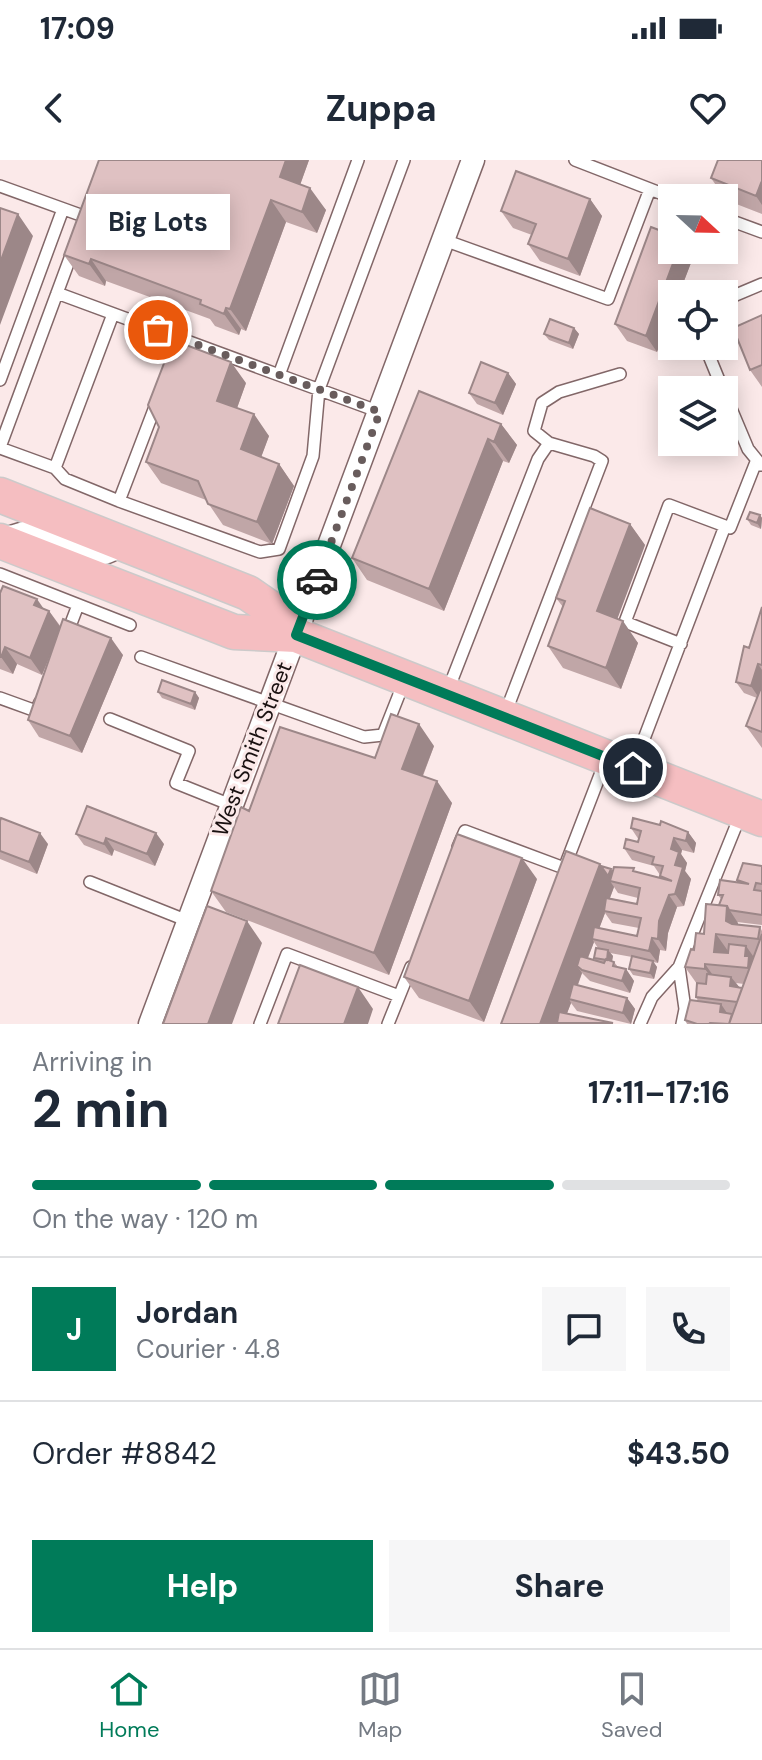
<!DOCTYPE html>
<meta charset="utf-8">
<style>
body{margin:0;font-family:"DM Sans",sans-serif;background:#f6f6f7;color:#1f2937;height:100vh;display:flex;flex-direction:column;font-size:30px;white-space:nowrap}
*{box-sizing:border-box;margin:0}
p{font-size:26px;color:#747a83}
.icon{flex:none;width:44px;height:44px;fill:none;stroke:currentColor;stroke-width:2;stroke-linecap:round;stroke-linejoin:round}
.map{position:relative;height:864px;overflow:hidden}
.side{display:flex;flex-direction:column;background:#fff;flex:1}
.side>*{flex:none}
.needle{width:52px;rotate:112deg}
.fabs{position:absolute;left:658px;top:24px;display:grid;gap:16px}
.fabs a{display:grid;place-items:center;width:80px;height:80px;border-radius:0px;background:#fff;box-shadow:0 4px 20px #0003;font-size:40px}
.pin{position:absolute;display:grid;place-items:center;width:68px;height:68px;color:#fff;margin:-34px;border:4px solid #fff;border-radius:50%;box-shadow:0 2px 8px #0007}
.courier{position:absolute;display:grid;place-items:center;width:80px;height:80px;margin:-40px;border:6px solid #007b59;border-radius:50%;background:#fff;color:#222;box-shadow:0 2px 10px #0007}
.bubble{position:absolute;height:56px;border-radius:0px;background:#fff;box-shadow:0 4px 20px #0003;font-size:26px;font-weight:700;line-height:56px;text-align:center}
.headline em{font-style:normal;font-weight:700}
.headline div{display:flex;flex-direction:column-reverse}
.headline{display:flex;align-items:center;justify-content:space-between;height:136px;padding:0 32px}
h1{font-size:52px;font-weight:700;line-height:60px}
.bar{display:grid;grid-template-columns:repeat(4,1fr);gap:12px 8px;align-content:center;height:96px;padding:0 32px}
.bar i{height:10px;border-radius:6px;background:#e0e1e3}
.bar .on{background:#007b59}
.bar p{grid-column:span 4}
.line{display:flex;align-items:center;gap:20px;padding:0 32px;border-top:2px solid #e0e1e3}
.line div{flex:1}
.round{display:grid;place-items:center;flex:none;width:84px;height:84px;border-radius:0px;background:#f6f6f7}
.cta{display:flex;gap:16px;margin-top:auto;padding:16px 32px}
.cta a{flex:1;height:92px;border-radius:0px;background:#007b59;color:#fff;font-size:32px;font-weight:700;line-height:92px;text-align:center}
.cta a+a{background:#f6f6f7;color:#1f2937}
.status{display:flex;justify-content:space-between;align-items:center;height:56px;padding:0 40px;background:#fff;direction:ltr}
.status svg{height:22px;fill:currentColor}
header{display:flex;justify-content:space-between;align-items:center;height:104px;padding:0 32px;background:#fff;font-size:36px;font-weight:700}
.tabs{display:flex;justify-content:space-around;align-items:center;height:112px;border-top:2px solid #e0e1e3;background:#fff;font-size:22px;color:#747a83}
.tabs a{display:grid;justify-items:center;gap:4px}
.tabs .on{color:#007b59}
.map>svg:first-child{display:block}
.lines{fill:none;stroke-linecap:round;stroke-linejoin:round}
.lane-casing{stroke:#826768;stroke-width:14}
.street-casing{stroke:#826768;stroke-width:25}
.primary-casing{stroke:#cccaca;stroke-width:37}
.lane{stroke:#fff;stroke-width:11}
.street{stroke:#fff;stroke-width:22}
.primary{stroke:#f5bec1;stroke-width:34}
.wall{fill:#c0a6a7;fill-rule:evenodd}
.shaded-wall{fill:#9c8788}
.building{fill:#dfc1c2;stroke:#9c8788;stroke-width:2}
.done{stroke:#685c5c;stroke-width:8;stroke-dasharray:0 14.4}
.route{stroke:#007b59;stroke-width:10}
.labels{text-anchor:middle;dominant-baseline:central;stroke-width:6;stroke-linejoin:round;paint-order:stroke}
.street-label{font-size:22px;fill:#191010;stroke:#fbe9e9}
</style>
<div class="status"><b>17:09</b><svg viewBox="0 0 49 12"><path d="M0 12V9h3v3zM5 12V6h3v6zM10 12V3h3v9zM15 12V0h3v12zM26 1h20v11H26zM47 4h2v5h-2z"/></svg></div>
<header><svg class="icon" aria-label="back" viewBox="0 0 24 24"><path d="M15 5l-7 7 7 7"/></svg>Zuppa<svg class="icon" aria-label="heart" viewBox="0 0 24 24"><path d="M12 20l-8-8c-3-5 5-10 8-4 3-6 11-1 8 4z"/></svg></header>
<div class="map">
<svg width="762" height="864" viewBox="0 0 762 864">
<rect width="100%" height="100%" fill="#fbe9e9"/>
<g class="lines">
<defs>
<path id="lane" d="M358,0l-79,215 101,37
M575,0l98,38
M0,26l86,31
M724,58l38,14
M444,80l164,59 42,-110
M57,133l222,82
M724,140l38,-16
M705,186l18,44
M0,220l63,-171
M724,232l24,57 13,16
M158,239l-39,102 141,51 19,-3 34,-93 6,-67 85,-229
M549,283l-15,-12 8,-28 17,-11 61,-18
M0,287l73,-197
M0,288l55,20 58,-154
M55,308l10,11 54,22
M0,414l130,51
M67,474l11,-29
M681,484l-56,-22 44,-117 56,21
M141,497l223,80 19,-2 21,-53
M448,530l90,-231 11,-16 45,13 8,5 -97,253
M0,538l36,13 4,-9
M110,559l79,32 -13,32 55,22
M634,605l91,-239 5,2 26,-66
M458,687l7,-16 99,37
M565,706l40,-104
M90,722l98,39
M679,807l6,42 -3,15
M260,864l27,-70 112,42
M388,864l23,-57
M640,864l12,-27 27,-30 61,-151"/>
<path id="street" d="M0,381c9,-3 21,-8 30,-9 34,-4 62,42 91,10
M150,864l323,-864"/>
<path id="primary" d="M0,335l248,98 26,18 22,24
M0,381l234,91 62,3 466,184"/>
</defs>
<!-- lane casing -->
<use href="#lane" class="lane-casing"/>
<!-- street casing -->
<use href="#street" class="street-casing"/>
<!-- primary casing -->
<use href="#primary" class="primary-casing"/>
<!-- lane -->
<use href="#lane" class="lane"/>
<!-- street -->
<use href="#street" class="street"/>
<!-- primary -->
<use href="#primary" class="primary"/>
</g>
<!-- wall -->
<path class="wall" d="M309,0l-9,25 26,25 -9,23 -31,-11 -40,109 -5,-2 -2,6 -24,-9 -5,-7 -104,-38 -1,5 -26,-10 -15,-21z
M762,0v54l-36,-14 -15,-22z
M590,39l12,17 -22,60 -40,-15 -12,-17 4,-9 -19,-7 -12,-17z
M672,90h18l4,5 -15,39h-7l-15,58 -30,-11 -12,-17z
M762,155v72l-12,-17z
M574,168l5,6 -6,15 -24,-9 -5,-6z
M508,213l8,11 -13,31 -26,-11 -8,-11z
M246,223l-9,25 32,28 -8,21 18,7 15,22 -22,58 -49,-19 -17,-25 -45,-17 -15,-21z
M501,264l16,21 -8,18 -6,-2 -59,150 -77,-31 -15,-22z
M760,355l2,3 -1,11 -10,-4 -4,-6z
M630,364l15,21 -28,74 21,24 -17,46 -58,-21 -15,-22 15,-39 -7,-9z
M0,433l49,18 12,16 62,28 -41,98 -43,-16 -11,-17 26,-74 -12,29 -25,-11 -4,10 -13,-5z
M762,447v141l-16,-22 11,-28 -13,-5 -8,-11 13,-34z
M158,532h37l4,6 -4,12 -33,-12z
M434,586l-11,30 29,27 -63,172 -163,-63 -15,-21 38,-80 126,-53z
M0,661l48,23 -11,30 -37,-15z
M631,668l57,4 8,11 -2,10 -12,-3 -1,4 6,9 -2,8 6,8 -7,27 -7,1 -9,26 -2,18 -6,-1 -2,13 -5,-1 4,5 -3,12 -21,-4 -4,-6 3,-12 -22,-4 3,3 -1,5 2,1 4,5 8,2 8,12 -4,12 -40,-12 -8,-8 -4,12 49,13 8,11 -4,15 -54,-13 -6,-8 -4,10 -66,11 100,-158 11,6h25l25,6 -8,-12 -22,-6 -8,-12 14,-6 1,-2zM614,727l4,6 20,5 -1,6 -27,-6zM605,753l7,10 27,5 -2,8 -38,-8zM594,782l4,6 -4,10 2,3 -8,-3z
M76,674l88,10 -9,22 -41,-16 -2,6 -28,-11z
M762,706v59l-25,-3 1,3 22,2 2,4v93h-75l-2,-4 13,-19 -2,-4 1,-13 -12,-17 34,-62 2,-6 -3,-4 22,-12 -3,-3zM736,823l8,1 -2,4 -3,-1z
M537,719l-53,143 -65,-24 -15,-21z"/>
<!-- shaded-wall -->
<path class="shaded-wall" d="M286,0h23l-14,39 -15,-22z
M761,23l1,2v20l-6,-9z
M310,28l16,22 -9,23 -15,-21z
M590,39l12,17 -22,60 -12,-17z
M271,40l15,22 -40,109 -16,-22z
M18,54l15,22 -33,89v-62z
M678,90h12l4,5 -15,39h-7v20l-15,38 -11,-16z
M91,99l15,22 -1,5 -16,-22z
M226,148l15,21 -2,6 -15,-21z
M574,168l5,6 -6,15 -4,-6z
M231,202l15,21 -14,39 -15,-21z
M508,213l8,11 -13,31 -8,-12z
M254,254l15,22 -13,35 -15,-22z
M501,264l16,21 -8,18 -15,-21z
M488,279l15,22 -59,150 -15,-22z
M279,304l15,22 -22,58 -15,-22z
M760,355l2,3 -1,11 -4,-6z
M630,364l15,21 -33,88 -15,-22z
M37,439l11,16 1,-4 12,17 -19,47 -12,-17 4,-53z
M623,461l15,22 -17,46 -15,-21z
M111,478l12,17 -41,98 -12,-17z
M5,487l12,17 -4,10 -12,-17z
M758,504l4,6v18l-3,10 -8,-12z
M195,532l4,6 -4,12 -4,-6z
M419,564l15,22 -17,44 -15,-21z
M437,621l15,22 -63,172 -15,-22z
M688,672l8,11 -2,10 -8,-12z
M40,673l8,11 -11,30 -8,-12z
M156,673l8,11 -9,22 -8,-12z
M106,678l8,12 -2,6 -8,-12z
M674,678l8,12 -1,4 6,9 -2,8 6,8 -7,27 -9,-12v-29l-4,-16z
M522,698l15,21 -53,143 -15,-21z
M600,704l8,12 3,-7 4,6 -5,6 4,6 -9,24h-1l1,2 -10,27 -3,-1 2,3 -11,28 -6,-4 5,7 -10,27 -3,-1 2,4 -8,21h-23z
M669,735l8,12 -9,26 -2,18 -8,-12 1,-18z
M727,746l11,17v15l-12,-17z
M247,761l15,22 -30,81h-24z
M716,774l12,17 -2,15 -12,-14z
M652,778l8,12 -2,13 -9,-12z
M746,786l12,17 1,22 -11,-17 -3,-12z
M608,790l5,6 -2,10 -4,-6z
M653,801l4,6 -3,12 -4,-6z
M705,804l12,17v5l-12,-17z
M626,809l8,12 -4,12 -8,-12z
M731,817l9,11 -10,-2z
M358,827l15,22 -5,15h-24z
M627,838l8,11 -4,15 -8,-11z
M721,844l8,12 -9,-4z"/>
<!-- building -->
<path class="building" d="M99,0h187l-6,17 30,11 -8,24 -31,-12 -41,109 -4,-1 -2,6 -24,-10 1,-4 -110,-41 -2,5 -25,-9z
M718,0h44v24l-1,-1 -5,13 -45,-18z
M516,11l74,28 -22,60 -40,-15 8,-20 -35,-13z
M0,48l18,6 -18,49z
M651,67l21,8v15h6l-32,86 -31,-12z
M762,155v50l-12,5 -17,-42z
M550,159l24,9 -5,15 -25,-9z
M173,180l58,22 -14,39 37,13 -13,35 38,15 -22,58 -49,-18 -10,-23 -52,-19 13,-35 -11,-22z
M481,202l27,11 -13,30 -26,-10z
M419,231l82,33 -7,18 -6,-3 -59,150 -77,-31z
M590,348l40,16 -33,87 26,10 -17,47 -58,-22 17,-45 -9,-3z
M750,352l10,3 -3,8 -10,-4z
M3,426l34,13 -3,6 15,6 -19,47 -25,-11 -4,10h-1v-64z
M762,447v58l-4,-1 -7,22 -15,-4 8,-36 5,2z
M63,459l48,19 -41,98 -42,-16z
M162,520l33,12 -4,12 -33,-12z
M762,525v47l-16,-6z
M391,554l28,10 -17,45 35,12 -63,172 -163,-62 30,-84 8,4 31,-84 95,31z
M87,646l69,27 -9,21 -41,-16 -2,6 -28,-10z
M1,658l39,15 -11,29 -29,-11v-30z
M633,658l27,7 1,-4 27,11 -2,9 -12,-3 -3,11 8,3 -4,13 8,2 -8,27 -6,1 -10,26 -1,18 -6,-1 -3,13 -57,-12 2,-12 43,9 4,-18 -37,-7 2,-13 31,6 3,-16 -30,-7 4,-14 20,1 -1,3 39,10 -12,-5 3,-10 -11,-2 2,-7 -30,-9 2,-9 12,3 3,-11 -10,-3z
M457,674l65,24 -53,143 -65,-24z
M566,691l34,13 -60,160h-39z
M743,703l19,3v18l-6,-1 -2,7 8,1v24l-33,-5 -2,-4 -8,-1 4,-10h-5l2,-15 29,4 -12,-4z
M601,706l10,3 -3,7z
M706,744l21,2 -1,15 6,3 28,3 -2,12 -42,-5 -2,18 14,1 1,-9 17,2 -1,10h4l-1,12 -43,-4v5l-20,-2 6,-18 3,1 2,-17 8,1z
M207,746l40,15 -39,103h-45z
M762,774v90h-33z
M596,788l12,2 -1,10 -13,-2z
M580,796l24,7 2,-4 8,3 -1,4 13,3 -4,12 -40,-11 -5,-4z
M632,796l21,5 -3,12 -21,-4z
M300,805l58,22 -14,37h-66z
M707,814l24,3 -1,9 12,2 -5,14 -41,-5 1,-14 9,1z
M573,824l54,14 -4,15 -54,-14z
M690,840l31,4 -1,8 12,2 -3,10 -19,-1 -1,1h-12l-12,-4z
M559,852l54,11h-56z"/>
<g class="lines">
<!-- done -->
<path class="done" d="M158,170l222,82 -63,168"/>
<!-- route -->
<path class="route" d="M317,420l-21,55 337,133"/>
</g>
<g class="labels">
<!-- street labels -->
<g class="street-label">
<text transform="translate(252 589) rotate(-69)">West Smith Street</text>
</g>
</g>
</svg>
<div class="fabs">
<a><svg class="needle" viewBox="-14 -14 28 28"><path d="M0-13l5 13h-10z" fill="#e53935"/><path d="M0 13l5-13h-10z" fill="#747a83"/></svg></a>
<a><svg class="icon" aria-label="locate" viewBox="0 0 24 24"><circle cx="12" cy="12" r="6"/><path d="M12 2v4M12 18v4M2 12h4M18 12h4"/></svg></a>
<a><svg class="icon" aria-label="layers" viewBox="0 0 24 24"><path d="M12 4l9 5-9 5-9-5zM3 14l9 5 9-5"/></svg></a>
</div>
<div class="pin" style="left:158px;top:170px;background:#ea580c"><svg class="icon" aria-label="bag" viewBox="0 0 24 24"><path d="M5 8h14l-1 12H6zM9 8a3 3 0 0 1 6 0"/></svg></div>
<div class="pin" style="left:633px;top:608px;background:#1f2937"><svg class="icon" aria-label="home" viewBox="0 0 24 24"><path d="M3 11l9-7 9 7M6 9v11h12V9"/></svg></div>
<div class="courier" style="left:317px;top:420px"><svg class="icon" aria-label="car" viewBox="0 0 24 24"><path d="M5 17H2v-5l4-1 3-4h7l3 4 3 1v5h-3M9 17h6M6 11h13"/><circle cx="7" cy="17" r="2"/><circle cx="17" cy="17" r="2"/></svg></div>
<div class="bubble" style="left:86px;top:34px;width:144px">Big Lots</div>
</div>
<section class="side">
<div class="headline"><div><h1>2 min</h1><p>Arriving in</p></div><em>17:11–17:16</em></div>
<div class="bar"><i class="on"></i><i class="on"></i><i class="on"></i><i></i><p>On the way · 120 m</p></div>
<div class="line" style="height:144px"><b class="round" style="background:#007b59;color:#fff">J</b><div><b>Jordan</b><p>Courier · 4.8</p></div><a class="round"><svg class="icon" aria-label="chat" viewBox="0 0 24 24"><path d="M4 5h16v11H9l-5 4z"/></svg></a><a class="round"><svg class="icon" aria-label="phone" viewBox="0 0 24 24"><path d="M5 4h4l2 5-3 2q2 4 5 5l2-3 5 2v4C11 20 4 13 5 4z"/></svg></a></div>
<div class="line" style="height:104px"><div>Order #8842</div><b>$43.50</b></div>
<div class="cta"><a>Help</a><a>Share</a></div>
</section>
<nav class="tabs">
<a class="on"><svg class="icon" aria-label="home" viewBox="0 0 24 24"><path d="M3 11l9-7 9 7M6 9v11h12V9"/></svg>Home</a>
<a><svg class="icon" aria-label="map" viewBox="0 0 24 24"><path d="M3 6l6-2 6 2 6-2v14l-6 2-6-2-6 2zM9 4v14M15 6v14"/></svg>Map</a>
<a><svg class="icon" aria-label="saved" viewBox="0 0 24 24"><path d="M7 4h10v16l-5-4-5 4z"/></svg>Saved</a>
</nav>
